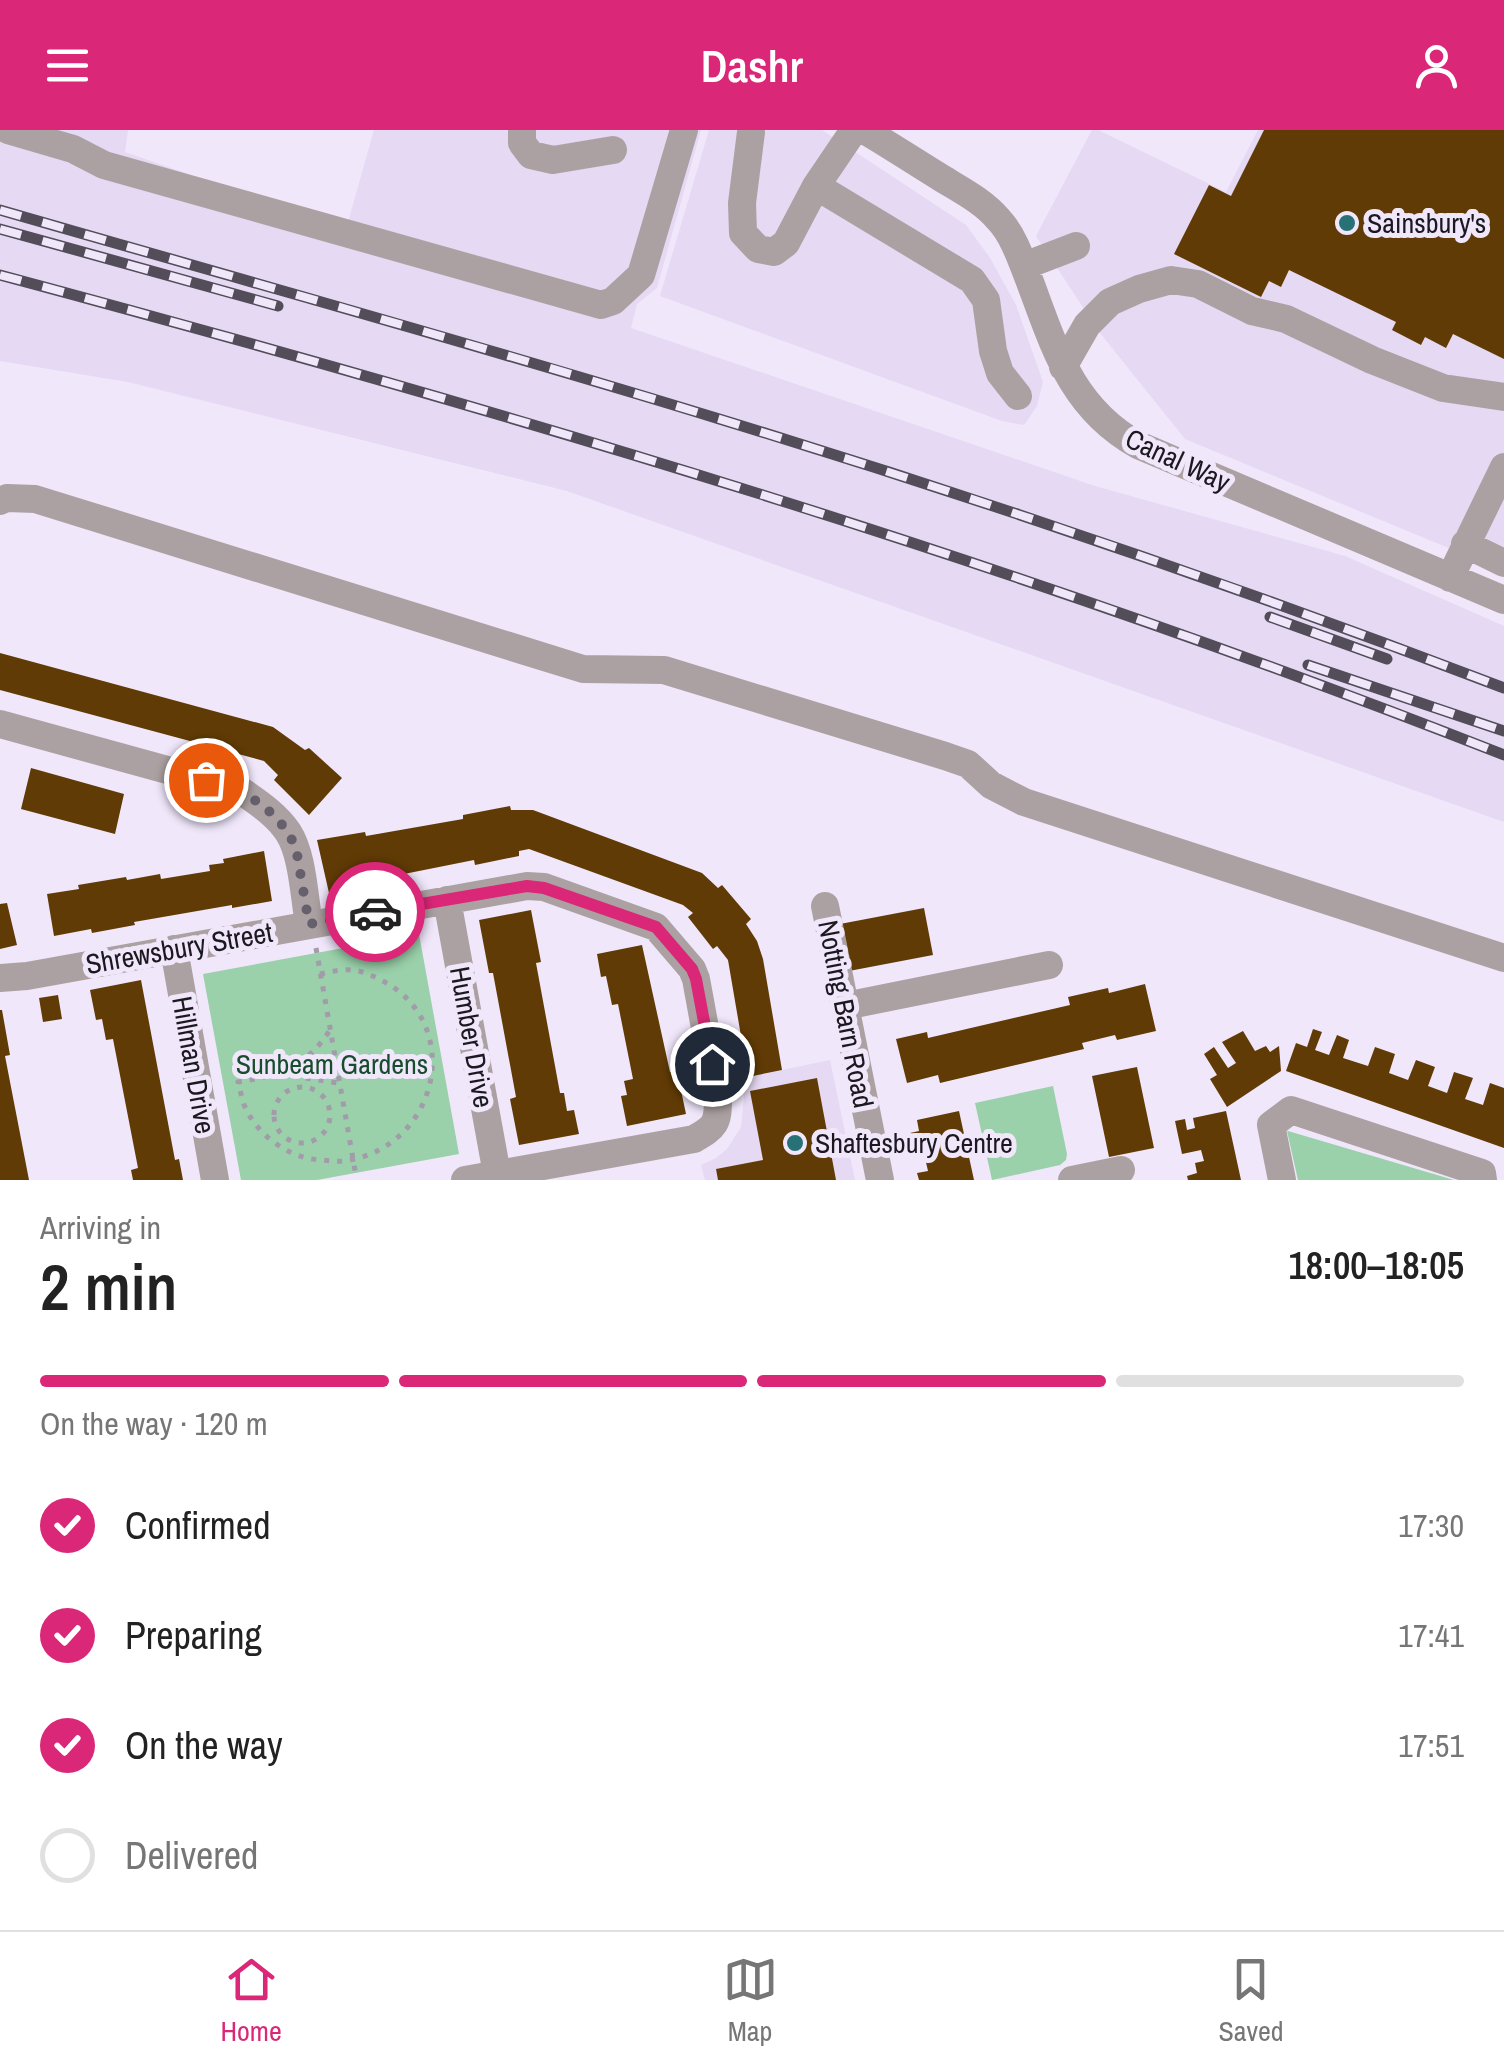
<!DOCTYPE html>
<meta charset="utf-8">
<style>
body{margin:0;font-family:"Archivo Narrow",sans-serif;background:#f2f2f2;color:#222;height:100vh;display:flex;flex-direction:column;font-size:38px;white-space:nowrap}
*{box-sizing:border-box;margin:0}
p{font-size:32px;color:#767676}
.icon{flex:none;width:55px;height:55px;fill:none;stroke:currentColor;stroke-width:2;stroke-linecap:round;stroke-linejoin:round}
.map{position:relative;height:1050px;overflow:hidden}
.drawer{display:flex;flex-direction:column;background:#fff;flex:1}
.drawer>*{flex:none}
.pin{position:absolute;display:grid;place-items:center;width:85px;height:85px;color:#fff;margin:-42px;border:5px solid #fff;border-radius:50%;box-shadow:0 2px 10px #0007}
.courier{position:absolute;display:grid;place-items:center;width:100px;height:100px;margin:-50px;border:8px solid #db2777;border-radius:50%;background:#fff;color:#222;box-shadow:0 2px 12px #0007}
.summary em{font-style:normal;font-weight:600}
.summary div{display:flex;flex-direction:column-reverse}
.summary{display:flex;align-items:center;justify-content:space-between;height:170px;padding:0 40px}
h1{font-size:65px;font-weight:600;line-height:75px}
.bar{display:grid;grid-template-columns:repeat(4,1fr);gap:15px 10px;align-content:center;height:120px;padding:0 40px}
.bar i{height:12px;border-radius:8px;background:#e0e0e0}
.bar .on{background:#db2777}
.bar p{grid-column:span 4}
ol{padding:0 40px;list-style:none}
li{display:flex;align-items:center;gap:30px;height:110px}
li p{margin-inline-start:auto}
li .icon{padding:10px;border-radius:50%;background:#db2777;color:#fff;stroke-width:4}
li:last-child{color:#767676}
li i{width:55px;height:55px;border:5px solid #e0e0e0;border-radius:50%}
header{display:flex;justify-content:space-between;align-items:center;height:130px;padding:0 40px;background:#db2777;color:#fff;font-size:45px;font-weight:600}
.tab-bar{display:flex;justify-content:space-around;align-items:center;height:140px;border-top:2px solid #e0e0e0;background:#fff;font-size:28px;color:#767676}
.tab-bar a{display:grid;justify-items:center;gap:5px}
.tab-bar .on{color:#db2777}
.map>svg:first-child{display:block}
.built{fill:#e5d9f3}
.green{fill:#9ad0aa}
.building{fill:#613b05}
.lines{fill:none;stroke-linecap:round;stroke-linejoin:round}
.path{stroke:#a29baa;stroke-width:5;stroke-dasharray:5 8;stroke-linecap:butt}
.minor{stroke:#aca1a2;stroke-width:28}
.rail-casing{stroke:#524d58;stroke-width:11}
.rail{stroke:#f0e7fb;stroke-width:8;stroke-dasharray:22;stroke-linecap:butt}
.done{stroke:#66606c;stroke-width:10;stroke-dasharray:0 18}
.route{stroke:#db2777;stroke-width:12}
.poi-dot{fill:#277177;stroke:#f0e7fb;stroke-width:4}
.labels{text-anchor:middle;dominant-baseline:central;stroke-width:10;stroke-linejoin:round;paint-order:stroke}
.poi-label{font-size:28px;fill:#1b181f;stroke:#f0e7fb;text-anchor:start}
.street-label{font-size:28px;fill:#1b181f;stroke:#f0e7fb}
.park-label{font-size:28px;fill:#174d2c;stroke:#f0e7fb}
</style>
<header><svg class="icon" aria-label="menu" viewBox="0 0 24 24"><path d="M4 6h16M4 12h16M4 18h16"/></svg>Dashr<svg class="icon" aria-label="person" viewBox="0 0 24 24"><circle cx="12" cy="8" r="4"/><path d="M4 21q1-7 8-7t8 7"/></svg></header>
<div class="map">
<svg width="1504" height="1050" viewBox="0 0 1504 1050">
<rect width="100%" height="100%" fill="#f0e7fb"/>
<!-- built -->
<path class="built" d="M0,0h128l-3,22 458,160 -235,-90 26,-92h327l-44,158 -20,16 -6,24 464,158 250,70 159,70v196l-937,-331 -439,-109 -128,-21z
M709,0h113l144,95 24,33 26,47 27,77 -6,24 -13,19 -22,-4 -342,-125z
M1092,0h6l128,62 32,-62h246v443l-53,-24 -266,-110 -85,-106 -64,-97z
M830,930l25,120h-150l-4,-15 15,-7 11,-9 14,-22 3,-30 -4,-18z"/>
<!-- green -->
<path class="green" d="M419,804l40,220 -142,26h-76l-38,-206z
M1053,956l14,68 -1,6 -6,5 -68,15 -17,-77z
M1287,1001h1l166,49h-156z"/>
<!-- building -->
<path class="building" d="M1264,0h240v229l-51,-25 -7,14 -21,-11 -4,8 -29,-15 4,-8 -107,-52 -8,17 -12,-6 -8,16 -87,-43 35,-69 22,11z
M0,523l273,74 32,23 4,-2 33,30 -33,37 -35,-35 4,-5 -14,-14 -264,-71z
M31,638l93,26 -9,40 -94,-25z
M510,676l1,4h22l169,63 16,15 4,-3 29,34 -5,5 11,17 6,18 19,111 -34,7 -20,-117 -11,-14 -4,3 -25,-32 5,-4 -10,-8 -154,-56 -10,2v5l-44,9 -1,-5 -100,20 1,3 -46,10 -12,-53 48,-8 1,4 97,-17v-4z
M264,721l8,50 -40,7v-3l-98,17 1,3 -43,8 -1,-4 -37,7 -7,-42 32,-5 -1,-4 48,-8 1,3 33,-6 1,5 49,-8 -1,-6 15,-2 -1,-4z
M7,773l10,42 -17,4v-45z
M924,778l9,47 -84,16 -9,-47z
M531,780l10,52 -5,1 24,130h4l3,18 7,-1 5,24 -60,11 -9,-46 6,-2 -23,-124h-4l-10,-53z
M642,815l28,127 7,-1 9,43 -59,12 -6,-30 6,-1 -3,-14 9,-2 -15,-75 -6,1 -6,-29 -5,1 -4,-23z
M141,850l34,180 4,-1 4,21h-50l-2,-10 7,-2 -25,-129 -7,1 -4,-21 -6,1 -6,-30z
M1145,854l11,47 -39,9 -2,-5 -33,8 2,6 -144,34 -2,-8 -31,8 -11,-44 31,-7 1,6 142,-33 -2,-8 40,-9 1,5z
M58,865l4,24 -19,3 -4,-24z
M0,880h2l8,45 -5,1 24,124h-29z
M1313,899l9,3 -7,18 14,5 8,-20 12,5 -6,18 25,8 7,-19 20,7 -6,19 19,7 8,-20 19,7 -7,19 19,7 7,-21 19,6 -8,21 18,6 7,-22 14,5v60l-218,-77 10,-28 11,4z
M1243,901l12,20 11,-5 4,6 9,-6 2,25 -54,36 -17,-28 7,-4 -13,-21 10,-7 14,21 8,-5 -14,-21z
M1137,937l17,81 -45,9 -17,-81z
M817,948l19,102h-118l-2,-11 47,-9 -13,-69z
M959,981l15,69h-55l-2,-7 11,-2 -6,-26 -9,2 -3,-14 9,-2 -2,-11z
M1226,981l15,69h-53l-1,-4 10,-3 -2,-10 9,-2 -3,-11 -19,4 -7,-33 10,-2 2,11 8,-2 -2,-10z"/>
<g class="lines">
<!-- path -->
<path class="path" d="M316,818l40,228
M320,844c10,-2 21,-5 31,-4 9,0 20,5 28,9 86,41 62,164 -29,181 -12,3 -25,0 -38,-1 -26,-4 -53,-24 -65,-48 -5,-9 -6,-19 -9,-29 41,-6 69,-16 92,-52
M280,944l58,9
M274 985a28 28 0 1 1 56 0a28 28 0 1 1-56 0Z"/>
<!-- minor -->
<path class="minor" d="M8,0l65,19 31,16 497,140 12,-4 28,-26 43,-145
M522,0v13l9,12 22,5 60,-10
M854,0l-38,56 156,94 14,20 7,51 7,22 18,23
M864,0c27,16 53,33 79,49 20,12 41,23 56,41 15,16 23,42 31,62 25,67 42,126 108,163l366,155
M751,2l-9,71 1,30 15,16 16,3 12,-9 30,-57
M1024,136l52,-20
M1063,237l24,-42 23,-23 29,-13 32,-9 27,4 54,27 34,8 86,41 71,28 61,9
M0,371l7,-3 28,1 548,170 81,1 281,86 23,8 23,21 33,17 480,156
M1465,414l39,19
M1450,448l54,-111
M0,594l240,66c17,12 36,24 48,42 15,23 16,65 21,92
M447,770l50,274
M825,776l55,274
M174,819l41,231
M0,848l27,-2 500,-90 17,1 112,40 36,42 4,10 22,120c0,25 -3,28 -24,40l-229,41
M845,876l204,-41
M1072,1050l49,-10
M1282,1050l-11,-55 20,-15 191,63 1,7"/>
<defs>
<path id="rail" d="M0,80c239,69 479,135 716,208 266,81 529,171 788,270
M0,99l278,77
M0,145c508,136 1014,287 1504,480
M1270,487l117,42
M1308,535l196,66"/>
</defs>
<!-- rail casing -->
<use href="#rail" class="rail-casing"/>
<!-- rail -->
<use href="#rail" class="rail"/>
</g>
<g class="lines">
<!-- done -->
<path class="done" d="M206,650l34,10 26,18 21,22 9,18 13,76 66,-12"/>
<!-- route -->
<path class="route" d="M375,782l152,-26 17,2 112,39 36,42 4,10 16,85"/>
</g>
<!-- markers -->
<g class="poi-dot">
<circle cx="1347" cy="93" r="10"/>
<circle cx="795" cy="1013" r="10"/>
</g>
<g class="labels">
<!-- poi labels -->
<g class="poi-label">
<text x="1367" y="93">Sainsbury's</text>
<text x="815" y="1013">Shaftesbury Centre</text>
</g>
<!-- street labels -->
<g class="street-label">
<text transform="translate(1178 330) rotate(25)">Canal Way</text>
<text transform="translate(179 818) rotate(-10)">Shrewsbury Street</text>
<text transform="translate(846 884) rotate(79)">Notting Barn Road</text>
<text transform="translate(472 907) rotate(80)">Humber Drive</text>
<text transform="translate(194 935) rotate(80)">Hillman Drive</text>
</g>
<!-- park labels -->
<g class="park-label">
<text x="332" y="934">Sunbeam Gardens</text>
</g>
</g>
</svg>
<div class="pin" style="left:206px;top:650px;background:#ea580c"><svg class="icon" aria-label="bag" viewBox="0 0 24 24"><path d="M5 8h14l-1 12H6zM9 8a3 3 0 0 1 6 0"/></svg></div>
<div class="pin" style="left:712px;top:934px;background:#1f2937"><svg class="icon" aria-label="home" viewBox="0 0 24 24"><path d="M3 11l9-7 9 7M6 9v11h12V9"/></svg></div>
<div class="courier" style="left:375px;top:782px"><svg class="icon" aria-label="car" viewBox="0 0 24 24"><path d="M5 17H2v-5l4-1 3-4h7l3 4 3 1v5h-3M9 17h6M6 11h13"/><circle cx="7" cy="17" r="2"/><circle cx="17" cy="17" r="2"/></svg></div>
</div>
<section class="drawer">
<div class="summary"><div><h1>2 min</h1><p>Arriving in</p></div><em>18:00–18:05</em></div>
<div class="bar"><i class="on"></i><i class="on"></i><i class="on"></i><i></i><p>On the way · 120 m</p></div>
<ol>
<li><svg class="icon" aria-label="check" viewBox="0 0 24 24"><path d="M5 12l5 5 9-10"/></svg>Confirmed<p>17:30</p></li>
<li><svg class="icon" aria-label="check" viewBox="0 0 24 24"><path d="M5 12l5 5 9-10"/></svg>Preparing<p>17:41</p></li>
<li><svg class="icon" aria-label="check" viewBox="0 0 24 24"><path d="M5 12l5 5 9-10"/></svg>On the way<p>17:51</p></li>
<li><i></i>Delivered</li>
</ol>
</section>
<nav class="tab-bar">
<a class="on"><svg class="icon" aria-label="home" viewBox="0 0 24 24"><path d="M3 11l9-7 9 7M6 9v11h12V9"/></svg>Home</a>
<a><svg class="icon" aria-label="map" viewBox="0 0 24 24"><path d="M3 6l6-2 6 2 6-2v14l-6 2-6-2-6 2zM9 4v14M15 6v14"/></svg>Map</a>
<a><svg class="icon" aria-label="saved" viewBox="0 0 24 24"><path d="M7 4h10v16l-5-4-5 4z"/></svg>Saved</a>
</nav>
